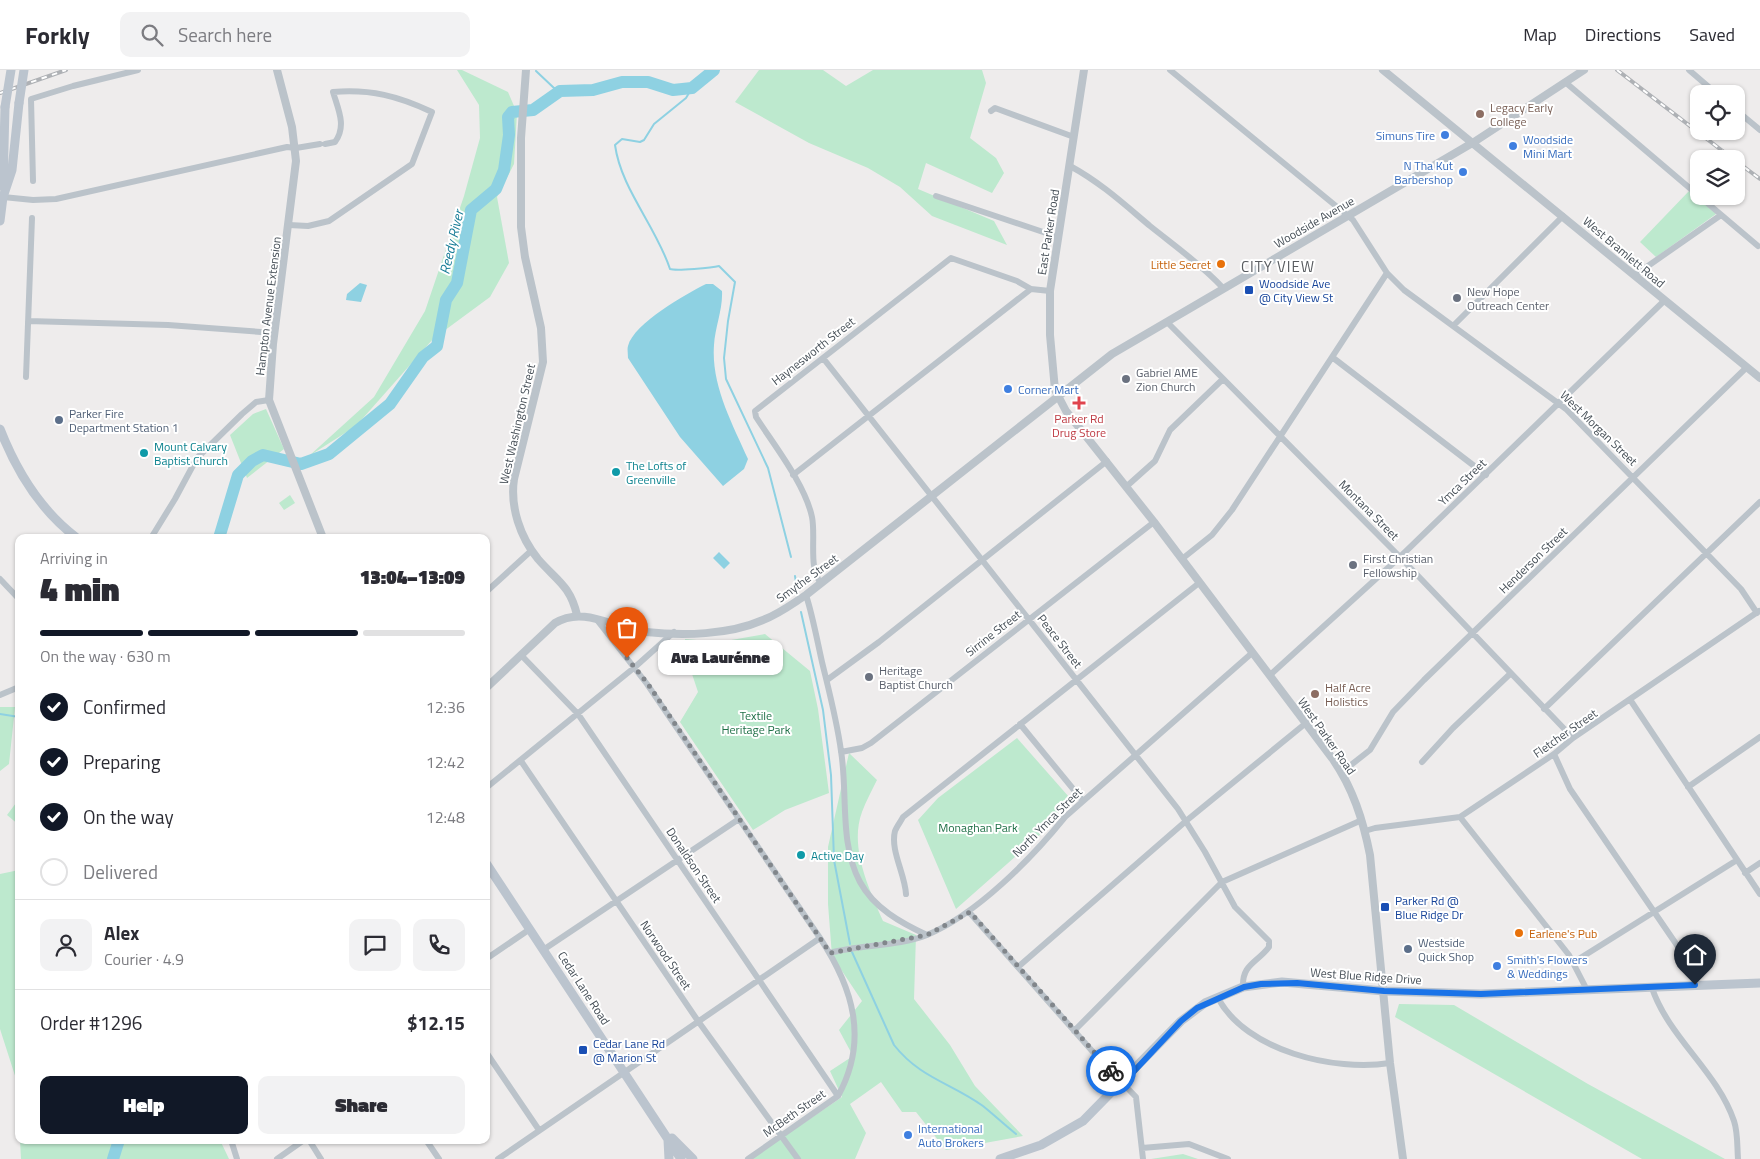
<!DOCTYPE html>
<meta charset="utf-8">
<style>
body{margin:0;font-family:"Titillium Web",sans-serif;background:#f2f2f3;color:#2b2b33;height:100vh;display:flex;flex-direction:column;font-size:19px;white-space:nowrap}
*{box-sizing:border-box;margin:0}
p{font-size:16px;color:#7c7c81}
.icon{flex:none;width:28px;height:28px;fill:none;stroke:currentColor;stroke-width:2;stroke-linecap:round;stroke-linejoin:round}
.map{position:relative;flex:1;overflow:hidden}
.side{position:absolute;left:15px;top:464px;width:475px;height:610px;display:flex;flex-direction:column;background:#fff;border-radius:10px;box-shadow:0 1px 4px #0004}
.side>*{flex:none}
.controls{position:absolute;left:1690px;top:15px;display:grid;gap:10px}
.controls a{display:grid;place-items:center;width:55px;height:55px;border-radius:10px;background:#fff;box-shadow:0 1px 4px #0004;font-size:25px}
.pin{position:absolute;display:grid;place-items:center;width:42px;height:42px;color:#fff;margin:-51px -21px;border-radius:50% 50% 50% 0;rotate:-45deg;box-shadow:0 0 5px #0007}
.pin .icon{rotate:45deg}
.courier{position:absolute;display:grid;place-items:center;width:50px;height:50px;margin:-25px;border:4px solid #1a73e8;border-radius:50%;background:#fff;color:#222;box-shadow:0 1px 6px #0007}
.bubble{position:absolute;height:35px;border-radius:10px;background:#fff;box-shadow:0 1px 4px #0004;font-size:16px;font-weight:800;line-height:35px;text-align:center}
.overview em{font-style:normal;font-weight:800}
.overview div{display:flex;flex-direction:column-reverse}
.overview{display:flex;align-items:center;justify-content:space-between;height:85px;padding:0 25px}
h1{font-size:32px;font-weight:800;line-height:38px}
.bar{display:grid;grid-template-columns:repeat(4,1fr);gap:8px 5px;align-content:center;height:60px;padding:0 25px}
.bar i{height:6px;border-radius:4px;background:#e1e1e2}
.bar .active{background:#111827}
.bar p{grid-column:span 4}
.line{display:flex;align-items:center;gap:12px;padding:0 25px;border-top:1px solid #e1e1e2}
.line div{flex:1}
.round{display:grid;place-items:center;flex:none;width:52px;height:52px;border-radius:10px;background:#f2f2f3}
ol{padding:0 25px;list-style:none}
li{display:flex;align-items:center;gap:15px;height:55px}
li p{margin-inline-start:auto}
li .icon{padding:5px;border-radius:50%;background:#111827;color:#fff;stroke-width:4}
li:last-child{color:#7c7c81}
li i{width:28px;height:28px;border:2px solid #e1e1e2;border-radius:50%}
.primary-button{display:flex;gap:10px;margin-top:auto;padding:10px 25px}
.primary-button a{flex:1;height:58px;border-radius:10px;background:#111827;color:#fff;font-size:20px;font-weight:800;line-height:58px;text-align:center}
.primary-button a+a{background:#f2f2f3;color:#2b2b33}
header{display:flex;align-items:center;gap:30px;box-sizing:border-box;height:70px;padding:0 25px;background:#fff;border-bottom:1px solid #e1e1e2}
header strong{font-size:24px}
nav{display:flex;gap:28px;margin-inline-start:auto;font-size:18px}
.search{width:350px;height:45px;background:#f2f2f3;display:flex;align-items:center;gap:12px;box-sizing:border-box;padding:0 18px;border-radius:10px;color:#7c7c81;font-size:19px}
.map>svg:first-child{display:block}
.green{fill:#bde9ce}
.water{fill:#8ed1e2}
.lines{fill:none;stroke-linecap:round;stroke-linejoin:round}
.stream{stroke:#8ed1e2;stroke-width:2}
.river{stroke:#8ed1e2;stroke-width:12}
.minor{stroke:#bbc3ca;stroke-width:6}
.tertiary{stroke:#bbc3ca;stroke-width:8}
.secondary{stroke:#bbc4ce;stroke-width:9}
.rail-casing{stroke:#aeb1b5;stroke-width:4}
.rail{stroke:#fff;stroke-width:2;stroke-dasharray:5.5;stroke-linecap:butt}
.secondary-bridge{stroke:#bbc4ce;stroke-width:9}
.done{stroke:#81868b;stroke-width:5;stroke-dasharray:0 9}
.route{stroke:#1a73e8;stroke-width:6}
.education-dot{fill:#8d6e63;stroke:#fff;stroke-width:2}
.shop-dot{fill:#3f7fe0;stroke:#fff;stroke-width:2}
.food-dot{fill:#e8710a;stroke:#fff;stroke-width:2}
.transit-dot{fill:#1a4fb4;stroke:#fff;stroke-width:2}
.worship-dot{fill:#6b7280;stroke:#fff;stroke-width:2}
.health-dot{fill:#e0444e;stroke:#fff;stroke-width:2}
.service-dot{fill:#5c6f8a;stroke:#fff;stroke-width:2}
.culture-dot{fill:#0f9aa8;stroke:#fff;stroke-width:2}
.labels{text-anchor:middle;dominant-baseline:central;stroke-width:4;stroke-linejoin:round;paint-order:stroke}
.education-label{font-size:12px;fill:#785e54;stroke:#fff;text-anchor:start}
.shop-label{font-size:12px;fill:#366cbe;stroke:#fff;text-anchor:start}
.street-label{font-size:12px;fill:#464f57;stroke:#fff}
.food-label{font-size:12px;fill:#c56008;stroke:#fff;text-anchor:end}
.transit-label{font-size:12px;fill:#164399;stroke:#fff;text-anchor:start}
.worship-label{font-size:12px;fill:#5b616d;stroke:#fff;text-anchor:start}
.service-label{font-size:12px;fill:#4e5e75;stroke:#fff;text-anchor:start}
.health-label{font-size:12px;fill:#be3a42;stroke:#fff}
.culture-label{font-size:12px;fill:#0d838f;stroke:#fff;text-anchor:start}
.park-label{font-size:12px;fill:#1f7047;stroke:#fff}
.water-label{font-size:14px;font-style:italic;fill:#197d97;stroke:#fff}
.quarter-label{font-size:15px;letter-spacing:1px;fill:#595c60;stroke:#fff}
</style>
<header>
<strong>Forkly</strong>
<div class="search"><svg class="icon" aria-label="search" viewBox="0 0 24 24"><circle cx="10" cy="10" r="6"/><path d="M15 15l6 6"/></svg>Search here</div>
<nav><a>Map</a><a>Directions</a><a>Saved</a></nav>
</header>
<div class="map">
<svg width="1760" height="1089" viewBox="0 0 1760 1089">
<rect width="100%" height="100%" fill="#eeecec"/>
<!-- green -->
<path class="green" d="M457,0h5l46,22 9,21 -3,51 -17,33 12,66 -19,34 -57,42 -77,87 -47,30 65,-59 51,-86 39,-115 16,-58 -1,-33z
M759,0h64l23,16 27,-16h109l4,13 -16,55 26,20 8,15 -12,20 -66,-30 -8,26 76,32 13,24 -75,-29 -32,-29 -32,-19 -59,-25 -74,-41z
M1689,121l27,23 -60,43 -16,-15z
M266,339l18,40 -37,29 -17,-43 23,-21z
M290,425l5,8 -11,7 -5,-7z
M765,564l45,37 8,38 11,84 -44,17 -32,20 -73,-108 18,-30 -11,-33 -2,-20 35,3z
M0,637h15l-6,57 -9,7z
M1017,668l52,59 -27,36 -86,76 -38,-89 20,-22z
M849,683l28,27c-5,10 -11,21 -15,32 -13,35 7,77 21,109l33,14 -2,64 36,46 25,41 48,50 -77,14 -30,-38h-14l-21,-30 -31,22 16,29 -11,26h-104l91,-62 -12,-26 23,-15 -14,-26 23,-29 -30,-45 -4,-52v-57z
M19,729v26l-12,-10z
M19,800v236l-1,-21 -18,-56v-155z
M1399,934l55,1 134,79 137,75h-83l-247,-142z
M20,1070h200l9,19h-208z
M1183,1084l15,5h-47z"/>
<!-- water -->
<path class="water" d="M360,213l7,2 -6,17 -15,-2 1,-6z
M706,214h7l9,7c1,18 -7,36 -8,54 -3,40 18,78 34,114l-4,10 -21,17 -43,-49 -52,-79c0,-4 -1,-9 0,-12 6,-23 58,-52 78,-62z
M719,482l11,11 -6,6 -11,-11z"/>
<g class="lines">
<!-- stream -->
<path class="stream" d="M536,1l18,17 6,3
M692,18l-6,10 -32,26 -10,16 -4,2 -18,-3 -7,6c6,44 41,81 55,124 6,2 42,-1 49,-3l16,16 -7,39 -4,37 2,21 42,89 23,89
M795,506l2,13
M801,542l22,98 8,65 3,85 16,84
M0,644l19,3
M852,882l42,93c26,33 57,38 89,61 11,9 22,19 33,28"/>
<!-- river -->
<path class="river" d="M219,468l19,-63 14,-14 11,-6 38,9 28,-10 61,-50 33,-47 14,-11 9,-46 11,-17 14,-73 25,-21 8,-19 5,-35 -1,-18 4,-5 21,-2 27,-19 33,-1 29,-8h26l25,8 19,-2 22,-18
M113,1089l6,-19"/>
<!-- minor -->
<path class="minor" d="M1170,0l183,150 34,53 17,17 162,119 175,180 16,24
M1689,0l28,24
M1565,12l134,114
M1736,40l24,20
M991,41l4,-3 79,29
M1070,96c30,16 55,39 80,60 25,20 52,39 73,62
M33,111l-2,-82 42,-13 65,-16
M936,126l122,41
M1699,126l59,50
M3,127l30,3 23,-1 231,-52 9,1 24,-4
M289,155l19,1 21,-5 83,-57 20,-52c-34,-16 -61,-23 -99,-20 5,17 14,34 2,50l-10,2
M1635,205l86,-60
M28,251l140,4 107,8
M1167,252l233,235 173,181
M1453,256l110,-110
M1332,287l154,118
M823,288l355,451 27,43 30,55 34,34v6c-12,16 -27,17 -26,40
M26,307l6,-159
M793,405l238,-186
M1127,416l28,-25 15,-31 53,-51
M151,468l24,-39 22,-41 45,-44 14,-12 13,-2
M1182,489l30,-24 20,-25 155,-237
M0,509l19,20
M821,513c-13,-14 -5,-47 -9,-66 -7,-33 -38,-72 -56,-100l-1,-6 196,-153 66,23 14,8 19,2
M486,522l46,-42
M806,525c7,22 11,45 16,67 7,29 15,59 19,89 7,42 -2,92 19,131 14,26 41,41 67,53
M597,550l50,64 173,254c33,50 49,102 18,158l-90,63
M521,585l57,59 260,382
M1270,605l130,-118 265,-257
M827,610l52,-38 228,-181
M0,625l19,-8
M1631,631l129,193
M1544,639l216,-207
M1020,654l63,77
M841,682l21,-4 9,-5 283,-221
M1554,684l16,35 113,165 10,20 2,11
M521,691l177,260 100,138
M1422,692l31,-34 57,-54
M1342,702l28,-22 23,-38 31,-32 323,-313
M1688,717l72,-50
M486,718l149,-121 39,-35
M1460,747l109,138 18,35
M1365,761l10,-3 85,-11 94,-63 19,-16 186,-127
M1745,803l15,-10
M906,824c-1,-20 -16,-44 -11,-63 2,-5 6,-10 8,-14l296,-234
M969,842l132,149 35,36 7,62
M543,880l196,-131
M830,883c31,-9 67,-6 97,-18 50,-21 104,-76 138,-118l187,-164
M486,889l44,-30
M1574,892l163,-102
M1018,897l168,-146 120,-98
M1652,918c17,50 65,83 82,133 4,12 3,25 4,38
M1218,928c28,53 117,74 172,65
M1074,961l148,-149 140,-62
M486,982l53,78
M231,1070l6,19
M309,1070l12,19
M426,1070l13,19
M1142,1078l47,-4 39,15
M277,1089l27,-19
M498,1089l322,-221"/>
<!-- tertiary -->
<path class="tertiary" d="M277,0l15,57 4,34 -23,183 -4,56 54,138
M526,0l-5,68v89l4,30 16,71 2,34 -29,117c-4,28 6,58 24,80 18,21 32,26 39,56
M1084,0l-34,221v44l5,55 11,21 88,111 178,236c21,30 31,62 38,97l20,208 13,96
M1383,0l377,308
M486,618l69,-65c29,-18 60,6 91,9 37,4 83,3 117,-12 16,-6 29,-16 43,-25l306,-241 362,-212 110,-72"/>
<!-- secondary -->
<path class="secondary" d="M3,117l2,-80
M0,151l3,-24 9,-27 7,-67
M0,359c16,41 41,82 77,109
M486,793l195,296
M672,1068l21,21
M668,1070l1,19
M1000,1089l41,-14 42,-24 98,-100 24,-18 38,-16 39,-5 102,9 97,3 279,-11"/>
<defs>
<path id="rail" d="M1617,0l116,89
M0,23l66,-23
M1736,91l24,18"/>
</defs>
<!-- rail casing -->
<use href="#rail" class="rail-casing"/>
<!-- rail -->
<use href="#rail" class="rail"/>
<!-- secondary-bridge -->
<path class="secondary-bridge" d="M19,33l5,-33
M5,37l6,-37"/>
</g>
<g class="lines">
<!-- done -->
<path class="done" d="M627,588l21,26 182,269 97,-18 43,-23 141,159"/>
<!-- route -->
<path class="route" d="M1111,1001l11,13 59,-63 16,-13 47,-21 17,-3 36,-1 87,8 97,3 214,-9"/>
</g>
<!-- markers -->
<g class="education-dot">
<circle cx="1480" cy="44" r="5"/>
<circle cx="1315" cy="624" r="5"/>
</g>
<g class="shop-dot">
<circle cx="1445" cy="65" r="5"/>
<circle cx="1513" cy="76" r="5"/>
<circle cx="1463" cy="102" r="5"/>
<circle cx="1008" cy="319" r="5"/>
<circle cx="1497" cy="896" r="5"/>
<circle cx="908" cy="1065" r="5"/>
</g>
<g class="food-dot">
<circle cx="1221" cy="194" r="5"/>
<circle cx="1519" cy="863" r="5"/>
</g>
<g class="transit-dot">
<rect x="1244" y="215" width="10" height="10" rx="2.5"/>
<rect x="1380" y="832" width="10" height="10" rx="2.5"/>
<rect x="578" y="975" width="10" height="10" rx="2.5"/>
</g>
<g class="worship-dot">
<circle cx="1457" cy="228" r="5"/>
<circle cx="1126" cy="309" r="5"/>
<circle cx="1353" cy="495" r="5"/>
<circle cx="869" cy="607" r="5"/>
</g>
<path class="health-dot" d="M1076.5 325.5h5v5h5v5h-5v5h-5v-5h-5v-5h5z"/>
<g class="service-dot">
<circle cx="59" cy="350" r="5"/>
<circle cx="1408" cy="879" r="5"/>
</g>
<g class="culture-dot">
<circle cx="144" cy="383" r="5"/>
<circle cx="616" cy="402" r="5"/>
<circle cx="801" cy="785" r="5"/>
</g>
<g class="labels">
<!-- education labels -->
<g class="education-label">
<text x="1490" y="37">Legacy Early<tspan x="1490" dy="14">College</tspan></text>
<text x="1325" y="617">Half Acre<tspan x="1325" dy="14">Holistics</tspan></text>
</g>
<!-- shop labels -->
<g class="shop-label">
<text x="1435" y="65" text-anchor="end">Simuns Tire</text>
<text x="1523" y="69">Woodside<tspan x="1523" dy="14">Mini Mart</tspan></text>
<text x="1453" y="95" text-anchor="end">N Tha Kut<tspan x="1453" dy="14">Barbershop</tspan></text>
<text x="1018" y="319">Corner Mart</text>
<text x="1507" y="889">Smith's Flowers<tspan x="1507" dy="14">&amp; Weddings</tspan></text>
<text x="918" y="1058">International<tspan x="918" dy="14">Auto Brokers</tspan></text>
</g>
<!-- street labels -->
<g class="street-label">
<text transform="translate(1314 152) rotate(-30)">Woodside Avenue</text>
<text transform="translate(1048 162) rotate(-81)">East Parker Road</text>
<text transform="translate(1624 182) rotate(40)">West Bramlett Road</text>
<text transform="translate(268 236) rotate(-83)">Hampton Avenue Extension</text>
<text transform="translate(813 281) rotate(-38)">Haynesworth Street</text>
<text transform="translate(517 354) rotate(-77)">West Washington Street</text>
<text transform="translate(1599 358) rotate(44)">West Morgan Street</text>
<text transform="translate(1462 412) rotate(-44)">Ymca Street</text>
<text transform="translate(1369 440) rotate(45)">Montana Street</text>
<text transform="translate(1533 490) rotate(-44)">Henderson Street</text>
<text transform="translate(807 508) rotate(-36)">Smythe Street</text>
<text transform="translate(993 563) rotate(-38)">Sirrine Street</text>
<text transform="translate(1060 571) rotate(52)">Peace Street</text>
<text transform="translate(1565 663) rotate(-35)">Fletcher Street</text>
<text transform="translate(1327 666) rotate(55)">West Parker Road</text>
<text transform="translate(1047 752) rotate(-45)">North Ymca Street</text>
<text transform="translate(694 795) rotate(56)">Donaldson Street</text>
<text transform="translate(666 885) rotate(56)">Norwood Street</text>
<text transform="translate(1366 906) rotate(4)">West Blue Ridge Drive</text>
<text transform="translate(584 918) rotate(57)">Cedar Lane Road</text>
<text transform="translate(794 1043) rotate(-35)">McBeth Street</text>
</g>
<!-- food labels -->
<g class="food-label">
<text x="1211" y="194">Little Secret</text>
<text x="1529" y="863" text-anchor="start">Earlene's Pub</text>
</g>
<!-- transit labels -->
<g class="transit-label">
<text x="1259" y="213">Woodside Ave<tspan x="1259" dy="14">@ City View St</tspan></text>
<text x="1395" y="830">Parker Rd @<tspan x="1395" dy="14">Blue Ridge Dr</tspan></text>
<text x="593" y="973">Cedar Lane Rd<tspan x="593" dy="14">@ Marion St</tspan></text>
</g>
<!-- worship labels -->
<g class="worship-label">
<text x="1467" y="221">New Hope<tspan x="1467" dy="14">Outreach Center</tspan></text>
<text x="1136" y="302">Gabriel AME<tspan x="1136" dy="14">Zion Church</tspan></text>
<text x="1363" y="488">First Christian<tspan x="1363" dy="14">Fellowship</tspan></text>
<text x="879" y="600">Heritage<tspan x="879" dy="14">Baptist Church</tspan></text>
</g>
<!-- service labels -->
<g class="service-label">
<text x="69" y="343">Parker Fire<tspan x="69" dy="14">Department Station 1</tspan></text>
<text x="1418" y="872">Westside<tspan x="1418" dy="14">Quick Shop</tspan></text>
</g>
<!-- health labels -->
<g class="health-label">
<text x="1079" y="348">Parker Rd<tspan x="1079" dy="14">Drug Store</tspan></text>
</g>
<!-- culture labels -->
<g class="culture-label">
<text x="154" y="376">Mount Calvary<tspan x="154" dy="14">Baptist Church</tspan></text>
<text x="626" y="395">The Lofts of<tspan x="626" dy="14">Greenville</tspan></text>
<text x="811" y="785">Active Day</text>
</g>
<!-- park labels -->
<g class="park-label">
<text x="756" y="645">Textile<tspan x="756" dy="14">Heritage Park</tspan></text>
<text x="978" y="757">Monaghan Park</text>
</g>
<!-- water labels -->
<g class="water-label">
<text transform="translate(451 172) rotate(-77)">Reedy River</text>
</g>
<!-- quarter labels -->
<g class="quarter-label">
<text x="1278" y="196">CITY VIEW</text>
</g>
</g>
</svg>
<div class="controls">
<a><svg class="icon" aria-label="locate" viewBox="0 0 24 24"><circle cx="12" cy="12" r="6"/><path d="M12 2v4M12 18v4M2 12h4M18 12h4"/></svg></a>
<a><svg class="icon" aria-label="layers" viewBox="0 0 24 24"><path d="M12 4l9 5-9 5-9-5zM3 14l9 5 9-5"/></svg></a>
</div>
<div class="pin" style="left:627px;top:588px;background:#ea580c"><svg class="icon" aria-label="bag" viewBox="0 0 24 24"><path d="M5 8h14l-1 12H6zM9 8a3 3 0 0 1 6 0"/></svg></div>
<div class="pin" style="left:1695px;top:915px;background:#1f2937"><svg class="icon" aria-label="home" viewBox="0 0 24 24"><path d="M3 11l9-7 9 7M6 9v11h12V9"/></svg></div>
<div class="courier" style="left:1111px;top:1001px"><svg class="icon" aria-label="bike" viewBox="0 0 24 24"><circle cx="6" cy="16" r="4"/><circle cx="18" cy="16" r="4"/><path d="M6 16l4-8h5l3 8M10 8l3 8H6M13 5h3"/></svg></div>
<div class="bubble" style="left:658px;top:570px;width:125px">Ava Laurénne</div>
<section class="side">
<div class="overview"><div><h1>4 min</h1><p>Arriving in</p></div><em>13:04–13:09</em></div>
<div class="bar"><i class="active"></i><i class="active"></i><i class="active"></i><i></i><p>On the way · 630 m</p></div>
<ol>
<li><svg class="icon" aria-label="check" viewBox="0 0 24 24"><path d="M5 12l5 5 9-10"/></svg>Confirmed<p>12:36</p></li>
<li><svg class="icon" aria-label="check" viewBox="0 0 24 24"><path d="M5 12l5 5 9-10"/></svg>Preparing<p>12:42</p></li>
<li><svg class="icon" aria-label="check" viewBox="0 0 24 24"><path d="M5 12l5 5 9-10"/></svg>On the way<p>12:48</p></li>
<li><i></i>Delivered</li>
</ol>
<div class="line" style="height:90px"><a class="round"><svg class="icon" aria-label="person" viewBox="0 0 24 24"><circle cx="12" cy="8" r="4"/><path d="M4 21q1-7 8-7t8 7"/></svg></a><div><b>Alex</b><p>Courier · 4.9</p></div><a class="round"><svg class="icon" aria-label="chat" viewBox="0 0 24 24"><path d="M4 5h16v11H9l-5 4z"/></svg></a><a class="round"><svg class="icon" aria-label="phone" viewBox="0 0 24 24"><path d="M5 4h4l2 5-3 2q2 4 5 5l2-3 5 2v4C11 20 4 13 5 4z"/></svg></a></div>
<div class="line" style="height:65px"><div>Order #1296</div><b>$12.15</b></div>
<div class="primary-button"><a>Help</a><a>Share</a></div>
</section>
</div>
